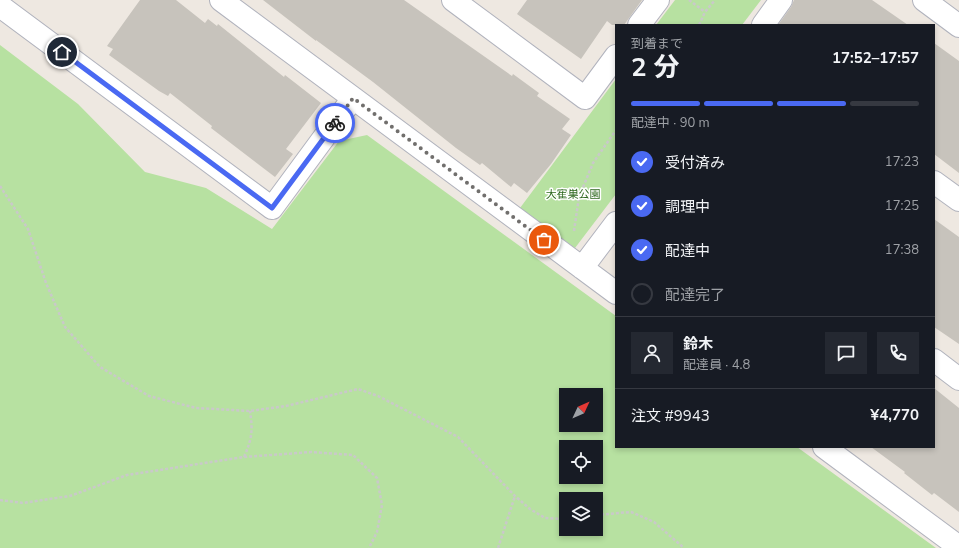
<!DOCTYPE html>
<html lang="ja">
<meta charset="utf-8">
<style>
body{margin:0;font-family:"Nunito Sans","Noto Sans JP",sans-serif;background:#242831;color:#f1f3f6;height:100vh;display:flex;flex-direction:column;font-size:15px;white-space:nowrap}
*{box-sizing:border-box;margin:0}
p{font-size:13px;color:#9ea1a6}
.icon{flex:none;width:22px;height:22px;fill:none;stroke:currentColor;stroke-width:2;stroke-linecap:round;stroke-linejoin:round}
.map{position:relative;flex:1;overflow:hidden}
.drawer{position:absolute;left:615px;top:24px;width:320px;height:424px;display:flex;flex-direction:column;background:#171b24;border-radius:0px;box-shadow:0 2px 6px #0003}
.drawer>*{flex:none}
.needle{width:26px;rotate:46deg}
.tools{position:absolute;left:559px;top:388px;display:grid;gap:8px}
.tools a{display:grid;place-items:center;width:44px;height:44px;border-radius:0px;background:#171b24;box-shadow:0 2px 6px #0003;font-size:20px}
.pin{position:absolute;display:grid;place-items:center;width:34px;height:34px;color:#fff;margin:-17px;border:2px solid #fff;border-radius:50%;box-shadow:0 1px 4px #0007}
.courier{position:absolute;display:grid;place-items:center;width:40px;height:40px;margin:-20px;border:3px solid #4a69f2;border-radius:50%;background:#fff;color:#222;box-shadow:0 1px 5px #0007}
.headline em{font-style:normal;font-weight:700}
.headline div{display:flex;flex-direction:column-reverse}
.headline{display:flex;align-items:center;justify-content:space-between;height:68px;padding:0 16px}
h1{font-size:26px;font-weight:700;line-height:30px}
.bar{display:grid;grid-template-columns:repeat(4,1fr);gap:6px 4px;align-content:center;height:48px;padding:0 16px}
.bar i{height:5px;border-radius:3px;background:#363941}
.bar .current{background:#4a69f2}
.bar p{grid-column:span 4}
.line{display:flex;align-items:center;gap:10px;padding:0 16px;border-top:1px solid #363941}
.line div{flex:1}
.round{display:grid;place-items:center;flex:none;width:42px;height:42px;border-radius:0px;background:#242831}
ol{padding:0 16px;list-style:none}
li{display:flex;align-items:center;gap:12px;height:44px}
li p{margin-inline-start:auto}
li .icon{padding:4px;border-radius:50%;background:#4a69f2;color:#fff;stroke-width:4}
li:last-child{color:#9ea1a6}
li i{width:22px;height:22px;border:2px solid #363941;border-radius:50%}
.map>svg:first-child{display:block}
.green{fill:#b7e1a1;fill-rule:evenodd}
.building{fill:#c7c3bc}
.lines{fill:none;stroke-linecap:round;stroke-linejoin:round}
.minor-casing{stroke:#b1b3bd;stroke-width:24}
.path{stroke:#c9c9c9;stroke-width:2.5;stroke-dasharray:3 2;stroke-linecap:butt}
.minor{stroke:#fff;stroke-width:22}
.done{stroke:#716f6d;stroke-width:4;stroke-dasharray:0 7.2}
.route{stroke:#4a69f2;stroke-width:5}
.labels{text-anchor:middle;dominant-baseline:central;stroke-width:3;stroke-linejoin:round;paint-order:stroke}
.park-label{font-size:11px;fill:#2e691f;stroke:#fff}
</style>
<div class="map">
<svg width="959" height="548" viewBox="0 0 959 548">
<rect width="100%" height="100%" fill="#eee8e1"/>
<!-- green -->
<path class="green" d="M675,0h86l-19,25h-86z
M0,45l78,59 67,68 61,16 66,41 67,-88 28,-6 249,181v131h181l139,101h-936zM566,395h30v30h-30zM566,447h30v30h-30zM566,499h30v30h-30z
M616,79v115l-41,54 -55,-40z"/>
<!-- building -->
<path class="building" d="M140,0h36l29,23 3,-4 9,7 1,-2 66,53 1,-2 36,28 -35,46 7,5 -18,23 -64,-49 1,-2 -42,-33 -2,3 -9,-5 -50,-36 4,-6 -6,-3z
M263,0h141l108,76 1,-2 26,19 -2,3 33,23 -8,10 9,6 -20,29 -24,29 -13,-10 -3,4 -29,-24 -2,2 -24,-17 -83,-66 -57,-42v1z
M527,0h115l-18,25h-12l-5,-4 -26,38 -64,-45z
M794,0h78l36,25h-130l13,-18z
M934,43l25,18v112l-25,-19z
M934,219l25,18v107l-25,-17z
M934,388l25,20v104l-25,-19 -2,2 -28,-22 1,-1 -34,-25h63z"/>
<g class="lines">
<defs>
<path id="minor" d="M221,0l395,293
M453,0l132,98 31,-42
M924,0l35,26
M0,6l272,202 81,-110
M639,25l19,-25
M763,25l18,-25
M934,182l25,18
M582,268l34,-45
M934,360l25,19
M824,447l135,100"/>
</defs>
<!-- minor casing -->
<use href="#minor" class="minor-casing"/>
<!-- path -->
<path class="path" d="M689,0l16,12
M699,25l6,-13 10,-12
M0,186l28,43 18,54 19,44 35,40 49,29 47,12 54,3 36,-5 72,-17 20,7 80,41 57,59 15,13 15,9 21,1
M574,231l5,-34 14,-34 23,-33
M244,457c8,-18 9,-27 6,-46
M0,500l23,3 47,-7 57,-21 117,-18 67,-5 42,3 24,23 5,27 -5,27 -8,16
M596,515l35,-3 23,10 30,26
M498,548l17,-52"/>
<!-- minor -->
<use href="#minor" class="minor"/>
</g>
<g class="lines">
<!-- done -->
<path class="done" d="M335,123l18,-25 191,142"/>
<!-- route -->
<path class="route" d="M62,52l210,156 63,-85"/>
</g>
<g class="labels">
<!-- park labels -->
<g class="park-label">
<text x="573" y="194">大寉巣公園</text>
</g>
</g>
</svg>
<div class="tools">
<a><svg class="needle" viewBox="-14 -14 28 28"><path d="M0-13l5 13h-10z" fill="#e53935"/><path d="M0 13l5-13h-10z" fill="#9ea1a6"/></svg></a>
<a><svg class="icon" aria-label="locate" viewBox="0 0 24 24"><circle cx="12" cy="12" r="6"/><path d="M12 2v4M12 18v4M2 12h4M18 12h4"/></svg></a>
<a><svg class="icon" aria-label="layers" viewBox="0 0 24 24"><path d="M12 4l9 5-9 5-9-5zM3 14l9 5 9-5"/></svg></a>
</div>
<div class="pin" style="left:544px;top:240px;background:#ea580c"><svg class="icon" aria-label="bag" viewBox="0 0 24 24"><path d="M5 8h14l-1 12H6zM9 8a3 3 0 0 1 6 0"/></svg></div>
<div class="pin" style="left:62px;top:52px;background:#1f2937"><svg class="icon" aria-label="home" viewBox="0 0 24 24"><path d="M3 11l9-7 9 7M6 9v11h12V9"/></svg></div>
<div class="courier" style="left:335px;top:123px"><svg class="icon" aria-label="bike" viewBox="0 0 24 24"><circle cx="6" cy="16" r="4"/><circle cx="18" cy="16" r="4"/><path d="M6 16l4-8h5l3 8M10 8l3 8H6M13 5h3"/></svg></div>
<section class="drawer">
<div class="headline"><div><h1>2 分</h1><p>到着まで</p></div><em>17:52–17:57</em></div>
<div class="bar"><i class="current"></i><i class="current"></i><i class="current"></i><i></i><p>配達中 · 90 m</p></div>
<ol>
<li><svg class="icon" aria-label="check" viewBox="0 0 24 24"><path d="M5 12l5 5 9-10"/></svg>受付済み<p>17:23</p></li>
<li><svg class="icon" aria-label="check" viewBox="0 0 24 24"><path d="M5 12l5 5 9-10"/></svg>調理中<p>17:25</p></li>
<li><svg class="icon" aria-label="check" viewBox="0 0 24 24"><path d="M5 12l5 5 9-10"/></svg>配達中<p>17:38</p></li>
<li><i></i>配達完了</li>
</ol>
<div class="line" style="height:72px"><a class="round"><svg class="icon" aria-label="person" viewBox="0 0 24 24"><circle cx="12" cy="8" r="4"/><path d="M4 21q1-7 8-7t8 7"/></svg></a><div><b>鈴木</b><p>配達員 · 4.8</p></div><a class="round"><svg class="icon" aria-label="chat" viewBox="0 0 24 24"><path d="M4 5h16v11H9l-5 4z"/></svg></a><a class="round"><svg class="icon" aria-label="phone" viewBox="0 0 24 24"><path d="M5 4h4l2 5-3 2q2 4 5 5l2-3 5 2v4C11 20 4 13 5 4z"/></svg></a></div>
<div class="line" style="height:52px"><div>注文 #9943</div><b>¥4,770</b></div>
</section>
</div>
